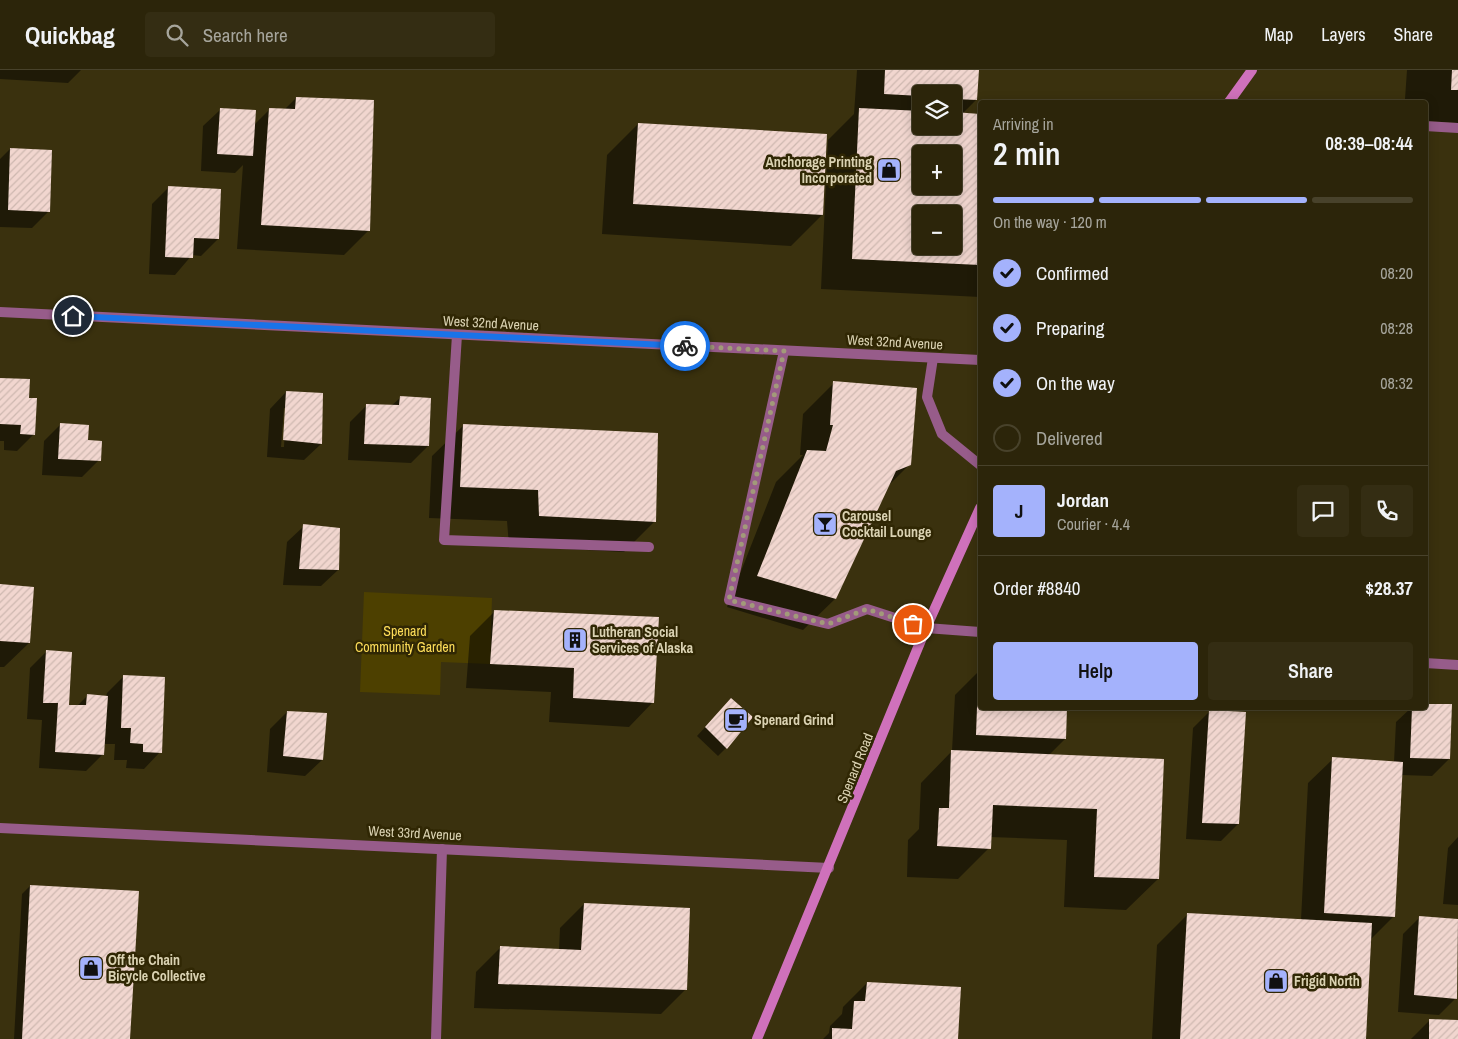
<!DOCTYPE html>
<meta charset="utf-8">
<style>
body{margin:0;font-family:"Archivo Narrow",sans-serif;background:#342d13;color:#f1f3f6;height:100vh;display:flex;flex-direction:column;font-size:19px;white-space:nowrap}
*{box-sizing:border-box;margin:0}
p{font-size:16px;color:#a6a59c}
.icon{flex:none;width:28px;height:28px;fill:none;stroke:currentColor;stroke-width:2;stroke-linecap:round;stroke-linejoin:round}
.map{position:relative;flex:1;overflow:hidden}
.sheet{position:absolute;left:978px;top:30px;width:450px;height:610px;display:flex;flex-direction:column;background:#2c250a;border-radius:5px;box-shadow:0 2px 12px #0003,0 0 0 1px #48422b}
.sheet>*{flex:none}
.tools{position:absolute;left:912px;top:15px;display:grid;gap:10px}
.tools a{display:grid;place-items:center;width:50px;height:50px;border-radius:5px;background:#2c250a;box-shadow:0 2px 12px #0003,0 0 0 1px #48422b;font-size:25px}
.pin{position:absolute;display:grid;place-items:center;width:42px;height:42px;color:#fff;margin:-21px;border:2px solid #fff;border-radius:50%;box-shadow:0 1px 5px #0007}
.courier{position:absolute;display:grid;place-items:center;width:50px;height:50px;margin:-25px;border:4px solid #1a73e8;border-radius:50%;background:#fff;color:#222;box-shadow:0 1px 6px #0007}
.overview em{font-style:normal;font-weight:600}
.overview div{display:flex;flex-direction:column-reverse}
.overview{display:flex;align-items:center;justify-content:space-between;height:85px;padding:0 15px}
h1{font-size:32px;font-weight:600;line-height:38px}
.bar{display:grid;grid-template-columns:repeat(4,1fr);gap:8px 5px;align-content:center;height:60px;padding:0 15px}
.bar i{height:6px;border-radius:4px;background:#48422b}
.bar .on{background:#a4b2fc}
.bar p{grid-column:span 4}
.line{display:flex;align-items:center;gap:12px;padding:0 15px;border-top:1px solid #48422b}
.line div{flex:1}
.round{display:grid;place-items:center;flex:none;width:52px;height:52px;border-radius:5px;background:#342d13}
ol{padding:0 15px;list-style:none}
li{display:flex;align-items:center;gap:15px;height:55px}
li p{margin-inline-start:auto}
li .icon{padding:5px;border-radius:50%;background:#a4b2fc;color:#111;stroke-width:4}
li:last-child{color:#a6a59c}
li i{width:28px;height:28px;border:2px solid #48422b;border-radius:50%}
.cta{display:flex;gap:10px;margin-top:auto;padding:10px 15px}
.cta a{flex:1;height:58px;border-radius:5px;background:#a4b2fc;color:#111;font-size:20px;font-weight:600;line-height:58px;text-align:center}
.cta a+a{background:#342d13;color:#f1f3f6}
header{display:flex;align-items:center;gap:30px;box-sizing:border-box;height:70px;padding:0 25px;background:#2c250a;border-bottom:1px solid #48422b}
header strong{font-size:24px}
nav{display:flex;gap:28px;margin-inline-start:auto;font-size:18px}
.search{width:350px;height:45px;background:#342d13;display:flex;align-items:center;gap:12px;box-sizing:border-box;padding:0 18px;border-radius:5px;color:#a6a59c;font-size:19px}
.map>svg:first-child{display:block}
.green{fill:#4d4000}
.shadow{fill:#0007;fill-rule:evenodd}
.building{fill:url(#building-hatch);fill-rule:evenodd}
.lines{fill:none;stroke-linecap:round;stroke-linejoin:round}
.lane{stroke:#975c8a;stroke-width:10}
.street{stroke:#975c8a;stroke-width:10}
.secondary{stroke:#cf71bb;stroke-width:10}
.done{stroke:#a29a79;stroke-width:5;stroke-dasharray:0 9}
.route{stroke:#1a73e8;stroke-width:6}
.labels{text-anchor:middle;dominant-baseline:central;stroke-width:5;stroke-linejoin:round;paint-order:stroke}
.poi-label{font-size:14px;font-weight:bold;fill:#dad2b2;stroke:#302704;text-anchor:start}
.street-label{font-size:14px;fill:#dad2b2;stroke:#302704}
.park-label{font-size:14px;fill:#fddd59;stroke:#302704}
</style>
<header>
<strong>Quickbag</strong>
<div class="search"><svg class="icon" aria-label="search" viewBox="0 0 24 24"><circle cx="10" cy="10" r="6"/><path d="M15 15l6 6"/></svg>Search here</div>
<nav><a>Map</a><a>Layers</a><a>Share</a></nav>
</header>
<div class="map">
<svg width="1458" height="969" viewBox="0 0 1458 969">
<defs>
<pattern id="building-hatch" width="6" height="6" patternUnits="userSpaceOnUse" patternTransform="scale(1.25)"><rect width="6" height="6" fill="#f1d6cf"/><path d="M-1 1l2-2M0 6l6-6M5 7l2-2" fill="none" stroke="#ceb8b0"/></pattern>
</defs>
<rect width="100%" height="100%" fill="#3a310e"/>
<!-- green -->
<path class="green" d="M364,522l128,6 -2,66 -49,-2 -1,33 -80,-3z"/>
<!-- shadow -->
<path class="shadow" d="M0,0h81l-13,13 -68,-4z
M857,0h121l-2,30 -14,14 18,1v182l-159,-8 7,-149 26,-26zM921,24h33v32h-33zM921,84h33v32h-33zM921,144h33v32h-33z
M1407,0h51v53l-33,-2v-19l-20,-3z
M296,28l72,133 -24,24 -107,-6 6,-84 -8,8 -34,-2 2,-45 17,-16 34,15 16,-16 14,1z
M638,54l184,91 -31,31 -189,-12 5,-79z
M10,79l38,63 -16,16 -32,-1v-68z
M169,117l51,3 -2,49 -17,17 -9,-1 -17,20 -26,-1 3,-70z
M0,309l28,20 6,35 -17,17 -13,-1v-9h-4z
M834,313l76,81 -22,22 -53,113 -32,31 -76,-23 49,-125 27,-27h-3l3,-41z
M286,322l35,52 -17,16 -37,-3 3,-48zM284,338h2l-2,39h-3z
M400,328l28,48 -17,17 -63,-3 2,-38 17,-17 24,1z
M61,354l26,17 12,19 -17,17 -40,-2 2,-34z
M464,355l191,96 -31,31 -115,-6 -2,-25 -78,-3 3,-62z
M304,456l34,44 -17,16 -38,-1 4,-43z
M0,516l29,57 -25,24h-4z
M495,541l158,91 -24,25 -80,-5 2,-30 -85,-4 4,-52z
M47,581l21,55h9l10,-10 19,1 1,-4 17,-17 36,76 -16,17 -18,-1 1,-8h-13l1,-16h-11l-1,10 -17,17 -47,-3 3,-48 -15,-1 3,-51z
M980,600v38h86l-1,31 -17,17 114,4 -4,119 -32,31 -62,-3 3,-67 -77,-3 -1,11 -31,31 -51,-2 1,-37 11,-11 2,-46 31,-32 3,-56z
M731,629l-5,49 -8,8 -21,-20z
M1425,635l24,54 -17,17 -31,-1 -7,141 -24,24 -5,99h-213l5,-94 31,-31 113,6 7,-137 25,-24 61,3 2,-40 15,-14h14z
M1210,641l28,113 -17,17 -35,-2 7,-111z
M287,642l35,48 -17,16 -38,-4 3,-43z
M1458,767v68l-15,-1 5,-56z
M30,816l98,153h-114l8,-145z
M584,834l101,86 -24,24 -187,-6 2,-36 25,-25 58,3 1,-22z
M1420,847l38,3 -2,78 -17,17 -41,-3 5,-78z
M867,913l90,56h-134l6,-6 1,-7 12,-12 1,-7z
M1430,950l28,1v18h-47z"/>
<!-- building -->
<path class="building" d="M885,0h94l-2,30 -23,-1v-5h-33v2l-37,-2z
M1452,0h6v20h-7z
M296,27l78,3 -4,131 -109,-6 8,-117 26,1z
M220,38l36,2 -3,46 -36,-2z
M859,38l62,3v15h33v-14l26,2v151l-128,-6zM921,84h33v32h-33zM921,144h33v32h-33z
M638,53l189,11 -4,81 -190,-11z
M10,78l42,2 -2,62 -42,-2z
M168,116l53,3 -2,50 -25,-1 -1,20 -28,-1z
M0,308l30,1 -1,19h8l-2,37 -15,-1 1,-9 -21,-1z
M833,311l84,7 -6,77 -15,6 -60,128 -79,-23 50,-126 19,1 7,-26h-3z
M286,321l37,2 -1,51 -39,-4z
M400,326l31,2 -2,48 -65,-2 2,-40 33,1z
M60,353l29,2 -1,15 14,1 -1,20 -43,-2z
M463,354l195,9 -2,89 -117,-6 -1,-26 -78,-3z
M303,454l37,4 -1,42 -40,-1z
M0,514l34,3 -4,56 -30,-2z
M494,540l165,7 -5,86 -81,-5 1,-30 -84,-4z
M46,580l26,2 -3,53h17l1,-11 21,2 -4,59 -49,-3 3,-49h-15z
M123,605l42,2 -3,76 -19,-1v-8l-13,-1 1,-15h-10z
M978,609l2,29h87l-1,31 -90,-4z
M731,628l22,19 -26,32 -22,-22z
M1425,634h27l-2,55 -40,-1 2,-50h13z
M1209,640l37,2 -7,112 -37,-1z
M287,641l40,2 -4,47 -40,-4z
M951,680l213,9 -5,120 -65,-2 3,-68 -104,-4 -2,44 -54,-3 2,-38h10z
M1332,687l71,5 -8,155 -71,-4z
M30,815l109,6 -9,148h-108z
M584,833l106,5 -3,82 -189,-6 2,-38 81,4z
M1187,843l185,10 -6,116h-186z
M1419,846l39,3 -1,80 -43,-4z
M867,912l94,5 -3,52h-126v-11l20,1 2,-28h11z
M1429,949l29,1v19h-29z"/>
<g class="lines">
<!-- lane -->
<path class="lane" d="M457,265l-13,205 205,7
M784,281l-55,249 99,24 39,-15 59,19
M933,288l-6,39 15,37 38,31
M436,969l6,-190"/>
<!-- street -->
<path class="street" d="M1425,56l33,2
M0,242l980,48
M926,558l54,4
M1425,593l33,2
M0,758l829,40"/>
<!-- secondary -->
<path class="secondary" d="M1229,32l23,-32
M757,969l169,-411 54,-120"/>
</g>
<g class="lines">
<!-- done -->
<path class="done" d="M685,276l99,5 -55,249 99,24 39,-15 46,15"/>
<!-- route -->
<path class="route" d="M73,246l612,30"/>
</g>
<!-- icons -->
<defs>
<symbol id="shop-square" viewBox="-11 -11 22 22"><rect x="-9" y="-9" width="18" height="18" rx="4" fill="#a4b2fc" stroke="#302704"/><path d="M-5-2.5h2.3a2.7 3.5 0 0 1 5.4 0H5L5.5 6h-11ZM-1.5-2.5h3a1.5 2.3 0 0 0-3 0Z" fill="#111"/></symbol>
<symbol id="bar-square" viewBox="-11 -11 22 22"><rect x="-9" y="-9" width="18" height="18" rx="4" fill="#a4b2fc" stroke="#302704"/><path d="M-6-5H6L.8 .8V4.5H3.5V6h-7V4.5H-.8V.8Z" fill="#111"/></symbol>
<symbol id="building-square" viewBox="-11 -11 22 22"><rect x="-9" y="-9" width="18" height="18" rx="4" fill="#a4b2fc" stroke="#302704"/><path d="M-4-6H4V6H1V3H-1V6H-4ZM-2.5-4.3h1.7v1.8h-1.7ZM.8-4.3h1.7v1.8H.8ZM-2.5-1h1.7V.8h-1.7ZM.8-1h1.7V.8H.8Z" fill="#111"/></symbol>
<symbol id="cafe-square" viewBox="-11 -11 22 22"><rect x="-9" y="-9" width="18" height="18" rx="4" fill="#a4b2fc" stroke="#302704"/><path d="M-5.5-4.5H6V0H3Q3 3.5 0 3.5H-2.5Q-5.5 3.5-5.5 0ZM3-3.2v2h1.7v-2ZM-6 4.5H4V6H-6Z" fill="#111"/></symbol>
</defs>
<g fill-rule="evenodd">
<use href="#shop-square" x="875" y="86" width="28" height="28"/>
<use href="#bar-square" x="811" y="440" width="28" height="28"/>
<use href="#building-square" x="561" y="556" width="28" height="28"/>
<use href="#cafe-square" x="722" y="636" width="28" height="28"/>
<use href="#shop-square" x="77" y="884" width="28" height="28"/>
<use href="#shop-square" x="1262" y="897" width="28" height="28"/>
</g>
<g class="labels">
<!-- poi labels -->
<g class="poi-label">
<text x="872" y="92" text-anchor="end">Anchorage Printing<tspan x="872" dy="16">Incorporated</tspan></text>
<text x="842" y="446">Carousel<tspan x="842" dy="16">Cocktail Lounge</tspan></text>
<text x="592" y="562">Lutheran Social<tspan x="592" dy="16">Services of Alaska</tspan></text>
<text x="754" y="650">Spenard Grind</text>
<text x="108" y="890">Off the Chain<tspan x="108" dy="16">Bicycle Collective</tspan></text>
<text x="1294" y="911">Frigid North</text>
</g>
<!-- street labels -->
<g class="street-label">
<text transform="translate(491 253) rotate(3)">West 32nd Avenue</text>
<text transform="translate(895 272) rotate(3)">West 32nd Avenue</text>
<text transform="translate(855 698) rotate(-68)">Spenard Road</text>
<text transform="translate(415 763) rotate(3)">West 33rd Avenue</text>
</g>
<!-- park labels -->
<g class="park-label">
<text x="405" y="561">Spenard<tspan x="405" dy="16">Community Garden</tspan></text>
</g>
</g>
</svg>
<div class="tools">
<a><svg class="icon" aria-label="layers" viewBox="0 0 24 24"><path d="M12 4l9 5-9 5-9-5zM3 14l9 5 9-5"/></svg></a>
<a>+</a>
<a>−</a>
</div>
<div class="pin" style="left:913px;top:554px;background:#ea580c"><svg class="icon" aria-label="bag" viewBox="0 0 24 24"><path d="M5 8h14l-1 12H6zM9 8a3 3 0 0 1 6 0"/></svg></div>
<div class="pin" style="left:73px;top:246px;background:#1f2937"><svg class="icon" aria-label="home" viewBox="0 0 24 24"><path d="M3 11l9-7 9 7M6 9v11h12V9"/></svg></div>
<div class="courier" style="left:685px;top:276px"><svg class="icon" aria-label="bike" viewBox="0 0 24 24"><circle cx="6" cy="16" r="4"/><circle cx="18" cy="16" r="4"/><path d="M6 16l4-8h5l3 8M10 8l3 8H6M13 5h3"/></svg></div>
<section class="sheet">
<div class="overview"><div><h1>2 min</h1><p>Arriving in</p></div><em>08:39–08:44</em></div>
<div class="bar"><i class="on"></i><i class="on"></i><i class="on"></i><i></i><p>On the way · 120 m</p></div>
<ol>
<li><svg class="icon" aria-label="check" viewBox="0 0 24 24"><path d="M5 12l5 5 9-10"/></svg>Confirmed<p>08:20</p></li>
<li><svg class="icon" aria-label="check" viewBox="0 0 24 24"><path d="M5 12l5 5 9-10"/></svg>Preparing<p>08:28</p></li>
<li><svg class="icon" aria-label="check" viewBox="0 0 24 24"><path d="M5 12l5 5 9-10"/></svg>On the way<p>08:32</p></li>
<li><i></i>Delivered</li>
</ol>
<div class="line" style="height:90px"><b class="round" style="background:#a4b2fc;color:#111">J</b><div><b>Jordan</b><p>Courier · 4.4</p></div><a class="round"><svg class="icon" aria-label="chat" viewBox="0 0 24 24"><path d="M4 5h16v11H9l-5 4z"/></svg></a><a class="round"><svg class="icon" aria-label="phone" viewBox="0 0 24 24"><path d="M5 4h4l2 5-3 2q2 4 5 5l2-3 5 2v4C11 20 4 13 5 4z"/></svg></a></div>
<div class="line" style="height:65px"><div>Order #8840</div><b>$28.37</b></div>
<div class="cta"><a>Help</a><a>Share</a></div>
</section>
</div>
